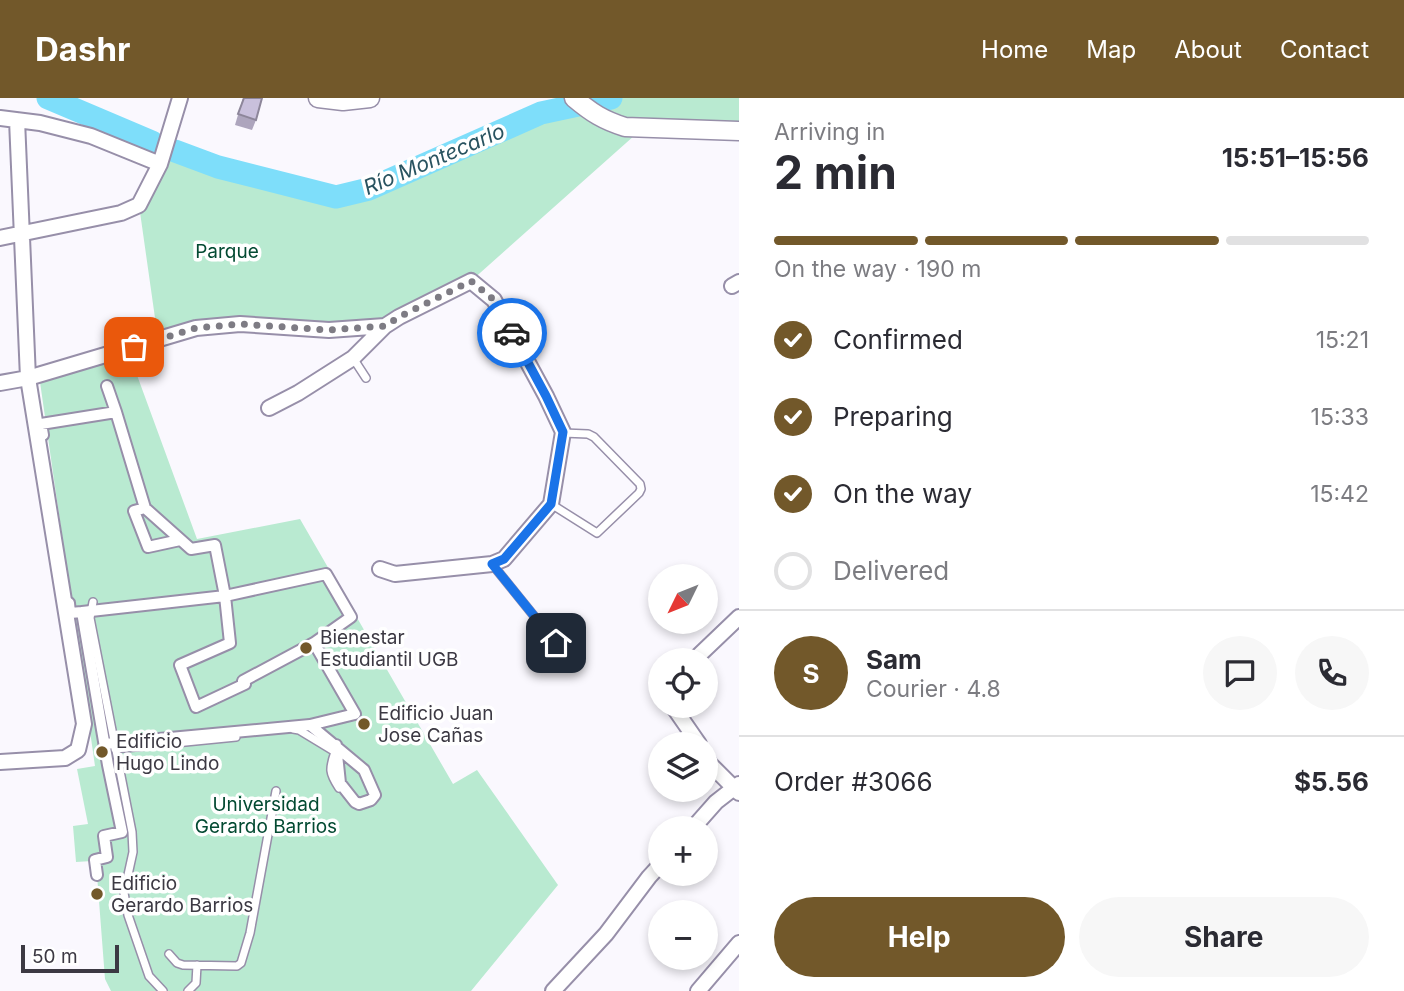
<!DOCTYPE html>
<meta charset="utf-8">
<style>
body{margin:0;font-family:Inter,sans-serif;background:#f7f7f7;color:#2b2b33;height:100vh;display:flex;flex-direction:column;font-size:26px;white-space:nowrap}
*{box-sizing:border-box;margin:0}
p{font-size:23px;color:#7c7c81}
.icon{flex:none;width:38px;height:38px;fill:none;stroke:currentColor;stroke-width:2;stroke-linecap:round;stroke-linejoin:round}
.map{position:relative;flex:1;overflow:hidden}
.details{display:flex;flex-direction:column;background:#fff;width:665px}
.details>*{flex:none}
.needle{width:46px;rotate:227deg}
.tools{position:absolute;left:648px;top:466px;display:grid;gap:14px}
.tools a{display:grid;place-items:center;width:70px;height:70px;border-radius:50%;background:#fff;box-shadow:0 4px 10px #0003;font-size:35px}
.scale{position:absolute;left:21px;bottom:18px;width:98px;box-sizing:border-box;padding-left:7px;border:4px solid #3c3943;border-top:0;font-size:19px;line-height:24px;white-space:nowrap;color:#3c3943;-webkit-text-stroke:5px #fff;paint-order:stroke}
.pin{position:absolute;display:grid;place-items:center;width:60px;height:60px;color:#fff;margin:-30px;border-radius:14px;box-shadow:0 4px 10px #0006}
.courier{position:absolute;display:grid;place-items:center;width:70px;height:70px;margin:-35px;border:5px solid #1a73e8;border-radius:50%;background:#fff;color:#222;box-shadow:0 2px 9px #0007}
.head em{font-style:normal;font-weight:700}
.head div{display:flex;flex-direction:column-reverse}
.head{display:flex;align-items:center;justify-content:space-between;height:119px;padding:0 35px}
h1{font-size:46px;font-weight:700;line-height:52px}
.bar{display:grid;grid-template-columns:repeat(4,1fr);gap:10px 7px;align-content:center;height:84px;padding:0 35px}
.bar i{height:9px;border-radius:5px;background:#e1e1e2}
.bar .selected{background:#72582a}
.bar p{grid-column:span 4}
.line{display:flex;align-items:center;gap:18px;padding:0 35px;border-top:2px solid #e1e1e2}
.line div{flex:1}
.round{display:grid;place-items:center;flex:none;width:74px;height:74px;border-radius:37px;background:#f7f7f7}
ol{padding:0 35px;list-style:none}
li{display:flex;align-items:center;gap:21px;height:77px}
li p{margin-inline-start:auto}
li .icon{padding:7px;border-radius:50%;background:#72582a;color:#fff;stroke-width:4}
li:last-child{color:#7c7c81}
li i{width:38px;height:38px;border:4px solid #e1e1e2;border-radius:50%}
.primary-button{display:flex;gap:14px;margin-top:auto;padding:14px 35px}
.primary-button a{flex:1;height:80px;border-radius:42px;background:#72582a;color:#fff;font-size:28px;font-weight:700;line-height:80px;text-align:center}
.primary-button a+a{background:#f7f7f7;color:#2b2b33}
header{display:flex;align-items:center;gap:42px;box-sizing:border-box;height:98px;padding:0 35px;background:#72582a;color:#fff}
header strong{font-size:33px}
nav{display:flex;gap:38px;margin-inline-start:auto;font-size:24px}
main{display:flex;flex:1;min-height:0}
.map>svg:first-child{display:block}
.green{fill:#b9ead1}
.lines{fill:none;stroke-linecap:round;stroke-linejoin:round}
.river{stroke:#7edefa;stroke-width:23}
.service-casing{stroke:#978fa9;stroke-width:10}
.pedestrian-casing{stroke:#978fa9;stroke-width:14}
.minor-casing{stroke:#978fa9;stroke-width:18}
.tertiary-casing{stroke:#978fa9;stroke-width:21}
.service{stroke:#fff;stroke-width:7}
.pedestrian{stroke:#fff;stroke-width:10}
.minor{stroke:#fff;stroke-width:14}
.tertiary{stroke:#fff;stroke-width:18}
.wall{fill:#ada5bd}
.building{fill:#c9c0dc;stroke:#8d869a;stroke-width:2}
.done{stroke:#7e7c84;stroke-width:7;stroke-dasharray:0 12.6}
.route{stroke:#1a73e8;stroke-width:9}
.poi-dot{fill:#72582a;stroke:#fff;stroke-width:2.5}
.labels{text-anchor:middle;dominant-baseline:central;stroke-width:7;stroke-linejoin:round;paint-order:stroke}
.park-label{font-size:19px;fill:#034a32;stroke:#fff}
.poi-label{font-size:19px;fill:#3c3943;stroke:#fff;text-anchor:start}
.water-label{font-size:21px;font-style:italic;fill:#295360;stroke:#fff}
</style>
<header>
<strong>Dashr</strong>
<nav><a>Home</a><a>Map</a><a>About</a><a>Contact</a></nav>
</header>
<main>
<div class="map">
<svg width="739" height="893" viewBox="0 0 739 893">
<rect width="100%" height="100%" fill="#faf8fe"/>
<!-- green -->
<path class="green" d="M597,0h142v33l-95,-4 -173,154 -103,47 -83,-2 -127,13 -19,-134 36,-54 90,28 71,18 102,-40 103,-44 52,1 13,3z
M130,258l67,183 103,-20 153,265 24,-14 81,115 -87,106h-360l-6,-12 -8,-104 -5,-14 -16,1 -3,-36 15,-2 -11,-55 18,-3 -56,-391z"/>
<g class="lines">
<!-- river -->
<path class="river" d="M48,0l104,44
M175,53l43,16 118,30 33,-8 172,-76 70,-15"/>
<defs>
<path id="service" d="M353,260l13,20
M551,406l46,29 42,-40 2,-4 -1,-5 -46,-47 -6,-3 -25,-1
M492,466l80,99
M93,504l-3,16 42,214 1,20 -9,41 4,22 21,61 14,15
M293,631l6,1 38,23
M115,651l121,-12
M335,654c-6,17 -6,21 4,36
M169,856l8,9 6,2 54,1 4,-3 9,-30 26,-142
M188,893l8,-8 1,-18"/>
<path id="pedestrian" d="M107,288l9,26
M43,337l-2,-11 75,-12 29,96 46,41 24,-4 10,51 5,47 -50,22 16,42 49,-23 -2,-3 71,-38
M145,410l-11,3 14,36 32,-7
M69,505l1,10 12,-1 143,-16 101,-22 25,43 -37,26 41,71 -45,11 54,45 11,25 -4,5 -12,4 -4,-2 -15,-19 -4,-38
M82,514l26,153 14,67 -18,4 3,21 -12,3 2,15
M105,646l205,-19"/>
<path id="minor" d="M0,20l40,5 51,13 69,28
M0,140l121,-25 18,-8 21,-41 20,-66
M732,188l7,-4
M0,285l28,-5 168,-50 44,-4 89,6 56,-4 14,-9 72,-36 23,19 52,96 17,36 -12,72 -47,55 -12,5 -97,10 -15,-5
M269,310l29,-15 55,-35 32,-32
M694,562l45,-43
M672,607l27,39
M705,657l5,9 29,29
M0,664l65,-4 13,-8 6,-26 -56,-346 -11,-258
M693,730l23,-26 23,-18
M553,893l53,-57 43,-57 11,-12
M698,893l41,-48"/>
<path id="tertiary" d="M318,0l25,3 27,-3
M574,0c18,15 29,22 51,29l114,4"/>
</defs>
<!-- service casing -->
<use href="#service" class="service-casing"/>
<!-- pedestrian casing -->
<use href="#pedestrian" class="pedestrian-casing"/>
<!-- minor casing -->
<use href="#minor" class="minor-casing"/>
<!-- tertiary casing -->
<use href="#tertiary" class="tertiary-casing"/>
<!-- service -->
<use href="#service" class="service"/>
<!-- pedestrian -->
<use href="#pedestrian" class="pedestrian"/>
<!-- minor -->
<use href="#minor" class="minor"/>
<!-- tertiary -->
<use href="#tertiary" class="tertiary"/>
</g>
<!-- wall -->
<path class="wall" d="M243,0l13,22 -4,10 -17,-5z"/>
<!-- building -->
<path class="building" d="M244,0h18l-6,22 -18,-6z"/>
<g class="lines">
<!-- done -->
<path class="done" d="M134,249l62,-19 44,-4 89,6 56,-4 14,-9 72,-36 23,19 18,33"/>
<!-- route -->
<path class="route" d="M512,235l34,63 17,36 -12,72 -47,55 -12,5 64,79"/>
</g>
<!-- markers -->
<g class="poi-dot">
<circle cx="306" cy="550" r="7"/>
<circle cx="364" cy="626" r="7"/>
<circle cx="102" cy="654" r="7"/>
<circle cx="97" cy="796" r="7"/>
</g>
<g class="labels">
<!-- park labels -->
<g class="park-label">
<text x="227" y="153">Parque</text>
<text x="266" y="706">Universidad<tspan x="266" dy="22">Gerardo Barrios</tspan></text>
</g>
<!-- poi labels -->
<g class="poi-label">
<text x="320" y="539">Bienestar<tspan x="320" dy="22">Estudiantil UGB</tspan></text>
<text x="378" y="615">Edificio Juan<tspan x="378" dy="22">Jose Cañas</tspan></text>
<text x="116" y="643">Edificio<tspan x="116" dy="22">Hugo Lindo</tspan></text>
<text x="111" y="785">Edificio<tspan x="111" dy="22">Gerardo Barrios</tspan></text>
</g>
<!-- water labels -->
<g class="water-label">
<text transform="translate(434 61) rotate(-23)">Río Montecarlo</text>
</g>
</g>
</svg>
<div class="tools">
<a><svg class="needle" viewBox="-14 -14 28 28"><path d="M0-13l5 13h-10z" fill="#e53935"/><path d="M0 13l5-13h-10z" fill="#7c7c81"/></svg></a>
<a><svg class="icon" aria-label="locate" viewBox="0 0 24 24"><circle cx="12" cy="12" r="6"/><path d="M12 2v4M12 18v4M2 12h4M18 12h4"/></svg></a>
<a><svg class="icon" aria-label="layers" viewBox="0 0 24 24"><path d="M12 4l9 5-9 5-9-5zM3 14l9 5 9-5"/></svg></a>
<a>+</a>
<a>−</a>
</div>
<div class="scale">50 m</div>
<div class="pin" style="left:134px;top:249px;background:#ea580c"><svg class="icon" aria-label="bag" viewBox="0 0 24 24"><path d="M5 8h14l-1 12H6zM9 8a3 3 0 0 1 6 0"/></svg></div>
<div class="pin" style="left:556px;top:545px;background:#1f2937"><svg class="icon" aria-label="home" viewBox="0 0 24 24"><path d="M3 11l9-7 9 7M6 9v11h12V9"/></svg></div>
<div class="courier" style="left:512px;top:235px"><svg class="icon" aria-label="car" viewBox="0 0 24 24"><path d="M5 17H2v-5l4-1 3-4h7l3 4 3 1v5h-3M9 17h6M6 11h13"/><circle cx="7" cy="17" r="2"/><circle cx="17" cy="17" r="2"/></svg></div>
</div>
<section class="details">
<div class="head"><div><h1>2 min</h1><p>Arriving in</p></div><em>15:51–15:56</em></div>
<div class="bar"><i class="selected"></i><i class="selected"></i><i class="selected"></i><i></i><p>On the way · 190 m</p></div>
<ol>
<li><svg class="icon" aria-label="check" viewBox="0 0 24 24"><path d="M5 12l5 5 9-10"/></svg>Confirmed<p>15:21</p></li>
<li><svg class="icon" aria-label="check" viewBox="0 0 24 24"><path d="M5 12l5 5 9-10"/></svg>Preparing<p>15:33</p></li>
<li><svg class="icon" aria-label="check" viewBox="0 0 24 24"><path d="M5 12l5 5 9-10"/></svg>On the way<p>15:42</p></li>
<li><i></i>Delivered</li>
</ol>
<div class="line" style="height:126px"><b class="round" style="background:#72582a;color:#fff">S</b><div><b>Sam</b><p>Courier · 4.8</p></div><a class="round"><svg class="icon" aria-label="chat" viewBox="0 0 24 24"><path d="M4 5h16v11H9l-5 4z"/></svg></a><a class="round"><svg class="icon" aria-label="phone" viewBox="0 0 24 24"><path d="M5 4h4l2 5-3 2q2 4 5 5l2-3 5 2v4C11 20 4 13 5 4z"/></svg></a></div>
<div class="line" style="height:91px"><div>Order #3066</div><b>$5.56</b></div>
<div class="primary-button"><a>Help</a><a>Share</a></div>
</section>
</main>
